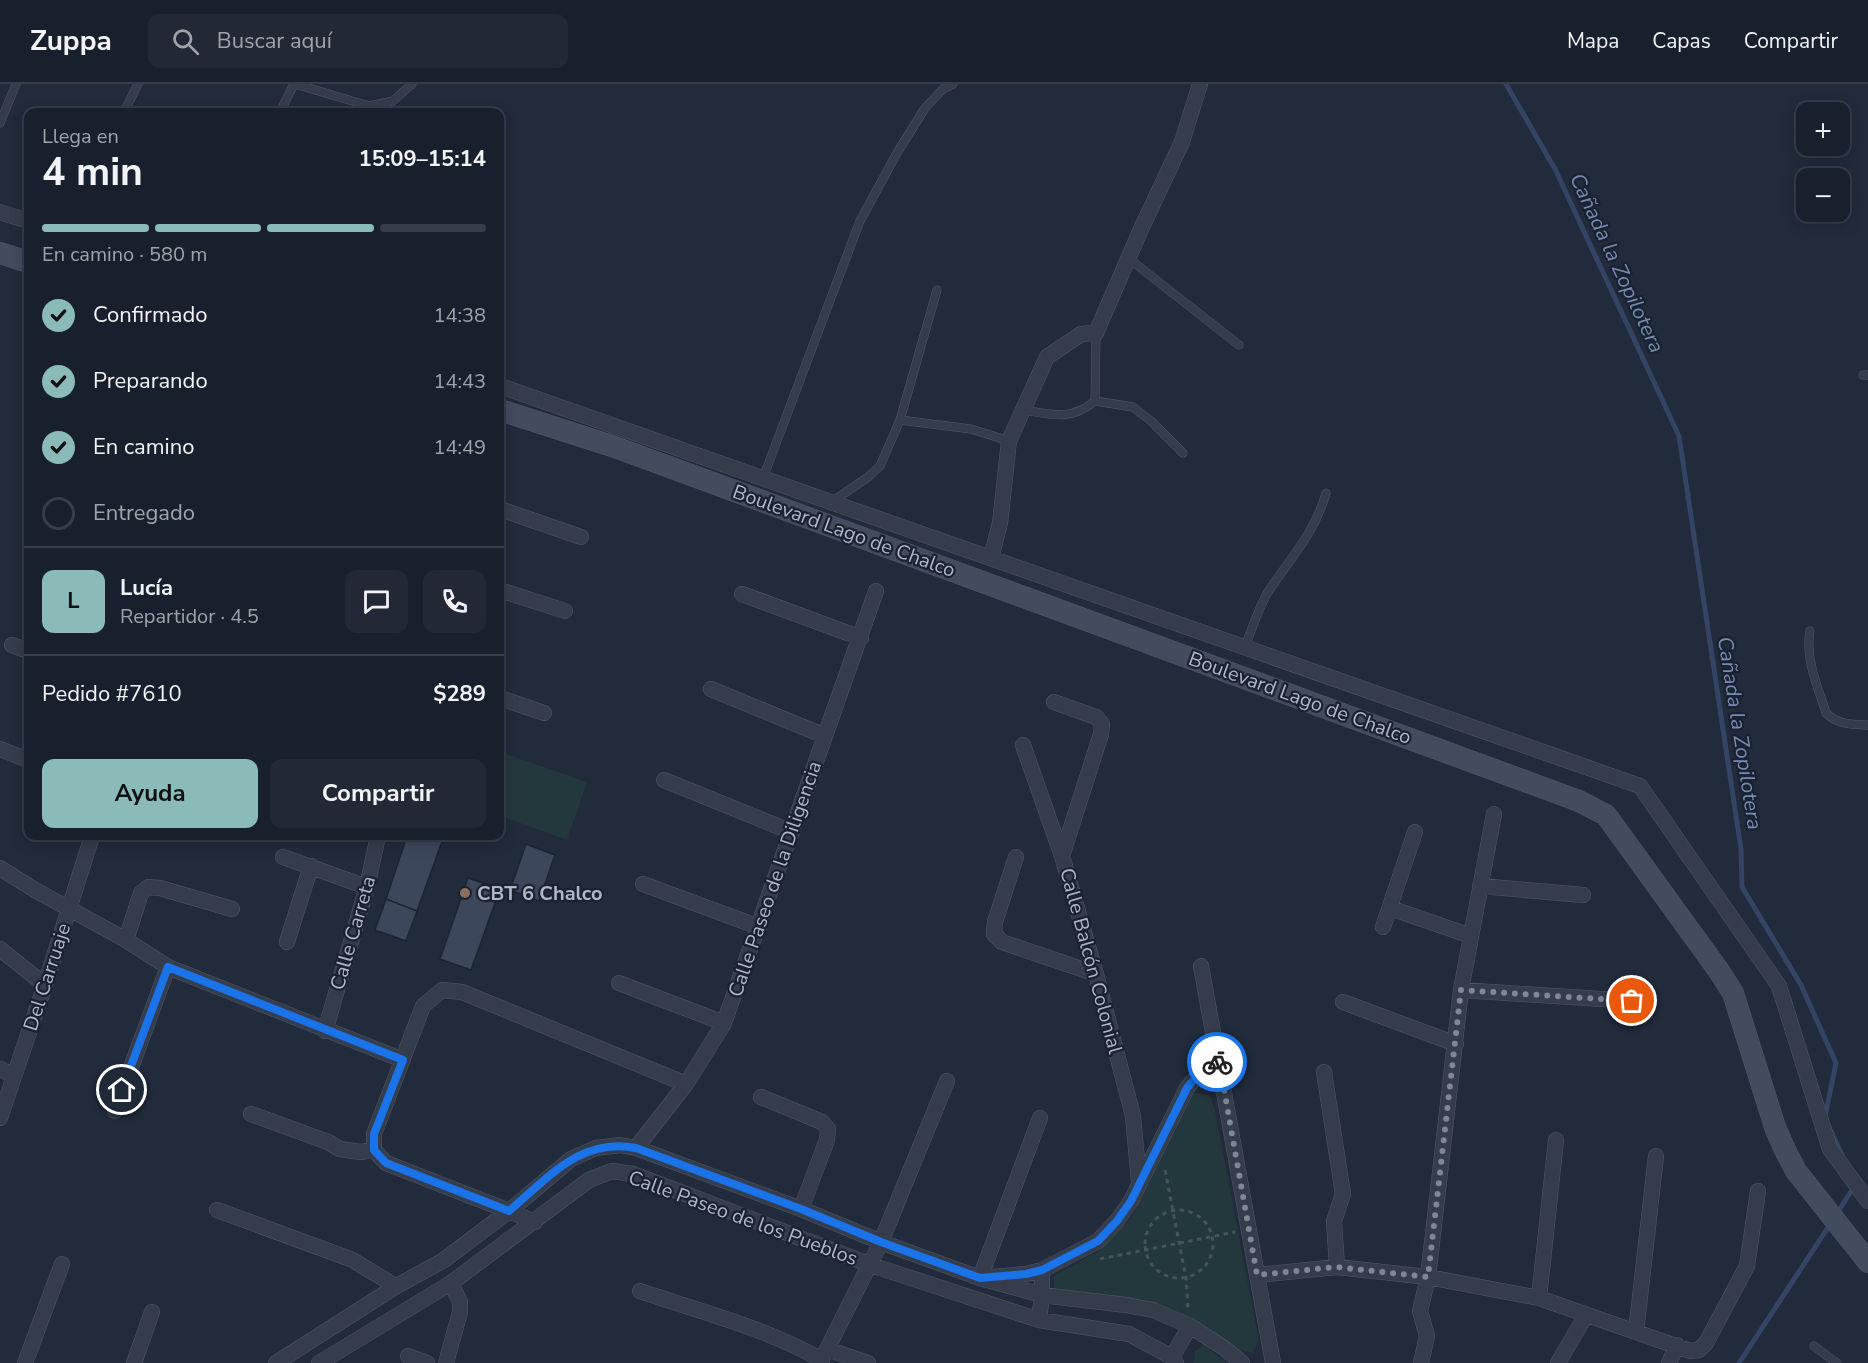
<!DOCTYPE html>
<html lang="es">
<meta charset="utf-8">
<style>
body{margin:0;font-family:"Nunito Sans",sans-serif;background:#222835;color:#f1f3f6;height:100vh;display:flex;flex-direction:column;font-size:22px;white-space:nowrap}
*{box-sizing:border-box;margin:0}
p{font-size:20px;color:#9fa3aa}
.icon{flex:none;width:33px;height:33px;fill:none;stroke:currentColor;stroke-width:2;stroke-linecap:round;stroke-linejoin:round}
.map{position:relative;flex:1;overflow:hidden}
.sheet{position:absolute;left:24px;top:24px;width:480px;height:732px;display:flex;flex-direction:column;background:#19202d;border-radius:12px;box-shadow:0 3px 15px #0003,0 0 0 2px #373e49}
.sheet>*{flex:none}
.controls{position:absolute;left:1796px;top:18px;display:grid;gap:12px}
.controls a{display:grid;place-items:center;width:54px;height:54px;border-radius:12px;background:#19202d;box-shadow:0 3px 15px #0003,0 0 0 2px #373e49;font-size:30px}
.pin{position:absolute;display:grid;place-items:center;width:51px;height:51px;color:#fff;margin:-26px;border:3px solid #fff;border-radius:50%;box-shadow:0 2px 6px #0007}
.courier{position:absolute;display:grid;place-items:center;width:60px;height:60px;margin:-30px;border:4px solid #1a73e8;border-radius:50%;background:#fff;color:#222;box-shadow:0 2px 8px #0007}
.headline em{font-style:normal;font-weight:700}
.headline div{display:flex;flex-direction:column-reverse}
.headline{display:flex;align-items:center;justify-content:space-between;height:102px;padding:0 18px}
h1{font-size:39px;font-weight:700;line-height:45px}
.bar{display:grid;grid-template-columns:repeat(4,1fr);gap:9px 6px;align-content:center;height:72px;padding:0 18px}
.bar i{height:8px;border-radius:4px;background:#373e49}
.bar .current{background:#8bbbb9}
.bar p{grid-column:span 4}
.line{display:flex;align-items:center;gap:15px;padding:0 18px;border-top:2px solid #373e49}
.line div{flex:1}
.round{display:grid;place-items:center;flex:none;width:63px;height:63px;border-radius:12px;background:#222835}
ol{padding:0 18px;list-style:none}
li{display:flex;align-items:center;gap:18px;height:66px}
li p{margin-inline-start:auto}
li .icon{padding:6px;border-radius:50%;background:#8bbbb9;color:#111;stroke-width:4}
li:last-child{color:#9fa3aa}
li i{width:33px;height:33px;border:3px solid #373e49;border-radius:50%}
.primary-button{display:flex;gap:12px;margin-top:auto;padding:12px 18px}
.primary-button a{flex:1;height:69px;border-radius:12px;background:#8bbbb9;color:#111;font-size:24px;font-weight:700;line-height:69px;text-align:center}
.primary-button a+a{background:#222835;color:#f1f3f6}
header{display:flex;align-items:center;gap:36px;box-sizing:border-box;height:84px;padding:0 30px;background:#19202d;border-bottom:2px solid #373e49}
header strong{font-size:28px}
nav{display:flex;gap:33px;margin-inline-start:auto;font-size:21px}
.search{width:420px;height:54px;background:#222835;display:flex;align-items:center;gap:15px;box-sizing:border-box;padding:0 21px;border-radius:12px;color:#9fa3aa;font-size:22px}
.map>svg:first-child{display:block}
.green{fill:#23383d}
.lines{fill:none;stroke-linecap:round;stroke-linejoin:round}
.stream{stroke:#344464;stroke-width:5}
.building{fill:#3d475c;stroke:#1c2433;stroke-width:1.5}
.lane-casing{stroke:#505867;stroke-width:9}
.street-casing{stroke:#505867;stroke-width:16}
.secondary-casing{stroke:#505867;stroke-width:22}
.path{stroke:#41555a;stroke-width:3;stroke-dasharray:4.5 4.5;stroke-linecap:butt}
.lane{stroke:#353d4c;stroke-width:8}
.street{stroke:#353d4c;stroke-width:15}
.secondary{stroke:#434b5f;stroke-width:21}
.done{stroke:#7e8797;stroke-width:6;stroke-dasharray:0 10.8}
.route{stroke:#1a73e8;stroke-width:8}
.education-dot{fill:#8d6e63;stroke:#1a2231;stroke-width:2}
.labels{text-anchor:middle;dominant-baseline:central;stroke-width:4.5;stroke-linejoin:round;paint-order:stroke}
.street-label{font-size:20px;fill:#b0b8c8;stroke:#1a2231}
.poi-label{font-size:20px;font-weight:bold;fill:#b0b8c8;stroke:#1a2231;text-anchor:start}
.water-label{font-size:21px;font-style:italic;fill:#768bb2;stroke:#1a2231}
</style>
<header>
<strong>Zuppa</strong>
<div class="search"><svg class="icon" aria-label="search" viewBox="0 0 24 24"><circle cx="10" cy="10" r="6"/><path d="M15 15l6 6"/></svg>Buscar aquí</div>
<nav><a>Mapa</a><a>Capas</a><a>Compartir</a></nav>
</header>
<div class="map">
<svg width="1868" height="1279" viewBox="0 0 1868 1279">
<rect width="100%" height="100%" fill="#212b3c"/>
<!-- green -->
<path class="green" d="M500,668l87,30 -20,58 -67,-24z
M1194,1009l16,2 5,16 44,230 -7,12 -13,-3 -31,-22 -36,-19 -53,-10 -65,-6v-17l43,-24 34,-33z
M1204,1261l22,18h-32l1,-12z"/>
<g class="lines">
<!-- stream -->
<path class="stream" d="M1506,0l49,85 124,267 62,413 1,38 59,98 35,78 -11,54
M1831,1047l11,24
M1836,1131l19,-30
M1739,1279l92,-140"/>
</g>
<!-- building -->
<path class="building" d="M407,752h37l-27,75 -31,-12z
M526,760l29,11 -16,46 -29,-11z
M468,794l32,11 -29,81 -31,-11z
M386,815l31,12 -11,30 -31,-11z"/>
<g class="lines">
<defs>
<path id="lane" d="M295,0l74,22 24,-5 19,-17
M124,28l14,-28
M280,28l14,-28
M0,39l16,-39
M1128,174l111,87
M1863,291h5
M1095,317l1,-68
M1024,326c30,5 46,11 71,-9l38,6 18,14 32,32
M900,336l71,9 38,12
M763,394l97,-257 37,-68 28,-45 18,-19 10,-5
M833,417l35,-24 12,-11 20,-46 37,-130
M1810,547c-5,29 8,56 16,82 12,12 26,11 42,12
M1245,563c7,-18 13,-38 23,-55 23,-35 46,-57 58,-99
M1814,1262l23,17"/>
<path id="street" d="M0,128l28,9
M500,302l1140,400 139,200 51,163 38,52
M500,425l81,28
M991,474l9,-35 9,-82 38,-84 34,-23 15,-1 45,-104 41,-87 18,-58
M500,506l65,21
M742,510l119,44
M12,561l16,6
M711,605l114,47
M500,614l44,15
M1054,618l42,15 6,7 -1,10 -39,122
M1023,661l39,111 34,118 37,142 6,66
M0,665l28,11
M664,696l128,52
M283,773l84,30
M1016,773l-21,65 -1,12 8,8 94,32
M0,784l35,22 91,50 42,27 235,93
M643,800l116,43
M1480,802l103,9
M1390,824l81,28
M1383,843l32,-95
M126,856l15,-47 7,-6 12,1 72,21
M287,858l24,-76
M0,865l45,36
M1201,882l72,397
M619,899l105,40
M1461,906l171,11
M1343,918l113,42
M325,947l42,-144 11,-51
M0,985l14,7
M1324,988l19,122 -9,27 3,46
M761,1013l61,25 6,7 -1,11 -26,69
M115,1027l53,-144
M251,1030l77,28 12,7 20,3 14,-2
M0,1034l45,-133 47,-149
M1040,1034l-60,160 46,-4 16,-4 56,-29 19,-20 14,-20 56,-113 14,-17 18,-10
M636,1064l50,-64 38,-61 152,-432
M217,1126l136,50c14,10 29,16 42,27
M535,1138l-26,-11 -123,-48 -12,-13v-16l49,-128 19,-16 20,2 224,92
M1257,1191l80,-8 91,10 111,21 151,53 9,-1 7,-7 41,-77 11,-75
M640,1207c61,21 126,37 182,69
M1539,1214l17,-158
M1039,1236l3,-25v-25
M1636,1248l20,-176
M827,1265l41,14
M408,1272l19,7
M1172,1273l18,-31
M25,1279l37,-99
M134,1279l18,-51
M276,1279l119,-76 49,-27 65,-49 62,-52 25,-11 24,-3 16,3 165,61 80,33 99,36 62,17 84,10 27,5 37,16 34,22 18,15
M319,1279l132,-80 138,-103 23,-9 21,3 238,91 168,55 90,14 43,23 4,6
M446,1279l14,-51v-10l-9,-19
M820,1279l61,-121 66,-161
M1421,1279l6,-27 -7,-25 8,-34 33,-287 33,-176
M1558,1279l28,-48
M1669,1279l8,-18"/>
<path id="secondary" d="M0,169l28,9
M500,326l112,36 967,355 27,14 113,156 14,22 42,134 10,23 11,21 72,91"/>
</defs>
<!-- lane casing -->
<use href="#lane" class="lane-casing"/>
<!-- street casing -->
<use href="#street" class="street-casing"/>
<!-- secondary casing -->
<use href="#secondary" class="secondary-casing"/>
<!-- path -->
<path class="path" d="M1165,1086l21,108 2,31
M1145 1160a34 34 0 1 1 68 0a34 34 0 1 1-68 0Z
M1100,1175l135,-27"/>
<!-- lane -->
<use href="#lane" class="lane"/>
<!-- street -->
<use href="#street" class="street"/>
<!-- secondary -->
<use href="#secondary" class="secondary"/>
</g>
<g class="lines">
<!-- done -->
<path class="done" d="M1217,978l2,-1 38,214 79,-8 92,10 33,-287 171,11"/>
<!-- route -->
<path class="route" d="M122,1006l46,-123 235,93 -29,74v16l12,13 123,48c39,-33 72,-74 127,-63l165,61 80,33 99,36 46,-4 16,-4 56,-29 19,-20 14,-20 56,-113 14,-17 16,-9"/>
</g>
<!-- markers -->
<circle class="education-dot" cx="465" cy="809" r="6"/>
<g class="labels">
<!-- street labels -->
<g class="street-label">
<text transform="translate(844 447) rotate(20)">Boulevard Lago de Chalco</text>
<text transform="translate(1300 614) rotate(20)">Boulevard Lago de Chalco</text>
<text transform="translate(775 795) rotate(-71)">Calle Paseo de la Diligencia</text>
<text transform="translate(353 849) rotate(-74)">Calle Carreta</text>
<text transform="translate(1091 877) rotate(75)">Calle Balcón Colonial</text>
<text transform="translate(47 893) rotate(-72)">Del Carruaje</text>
<text transform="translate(743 1134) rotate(20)">Calle Paseo de los Pueblos</text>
</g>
<!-- poi labels -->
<g class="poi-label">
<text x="477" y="809">CBT 6 Chalco</text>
</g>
<!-- water labels -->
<g class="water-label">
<text transform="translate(1617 179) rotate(65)">Cañada la Zopilotera</text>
<text transform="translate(1740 649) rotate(81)">Cañada la Zopilotera</text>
</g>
</g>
</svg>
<div class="controls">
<a>+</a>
<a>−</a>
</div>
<div class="pin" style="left:1632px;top:917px;background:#ea580c"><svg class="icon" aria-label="bag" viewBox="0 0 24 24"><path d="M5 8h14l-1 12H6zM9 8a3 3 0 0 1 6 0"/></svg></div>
<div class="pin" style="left:122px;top:1006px;background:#1f2937"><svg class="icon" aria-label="home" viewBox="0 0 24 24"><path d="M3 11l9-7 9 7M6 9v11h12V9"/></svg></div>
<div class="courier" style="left:1217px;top:978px"><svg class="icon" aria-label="bike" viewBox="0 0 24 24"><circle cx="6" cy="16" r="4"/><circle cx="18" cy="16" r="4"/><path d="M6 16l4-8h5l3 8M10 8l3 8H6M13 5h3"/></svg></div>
<section class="sheet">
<div class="headline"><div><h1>4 min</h1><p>Llega en</p></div><em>15:09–15:14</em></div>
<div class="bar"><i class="current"></i><i class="current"></i><i class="current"></i><i></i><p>En camino · 580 m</p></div>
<ol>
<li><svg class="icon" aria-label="check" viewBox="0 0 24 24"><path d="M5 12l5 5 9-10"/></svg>Confirmado<p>14:38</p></li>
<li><svg class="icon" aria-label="check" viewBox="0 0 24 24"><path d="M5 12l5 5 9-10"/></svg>Preparando<p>14:43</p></li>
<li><svg class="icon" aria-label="check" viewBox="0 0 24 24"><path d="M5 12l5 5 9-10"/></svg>En camino<p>14:49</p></li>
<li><i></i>Entregado</li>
</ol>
<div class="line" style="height:108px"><b class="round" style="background:#8bbbb9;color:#111">L</b><div><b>Lucía</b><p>Repartidor · 4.5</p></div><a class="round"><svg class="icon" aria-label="chat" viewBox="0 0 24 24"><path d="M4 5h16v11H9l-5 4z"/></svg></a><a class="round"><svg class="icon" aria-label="phone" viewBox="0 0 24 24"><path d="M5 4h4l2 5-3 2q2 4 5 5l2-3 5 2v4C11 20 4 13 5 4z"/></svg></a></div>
<div class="line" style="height:78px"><div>Pedido #7610</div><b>$289</b></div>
<div class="primary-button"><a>Ayuda</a><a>Compartir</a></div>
</section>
</div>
